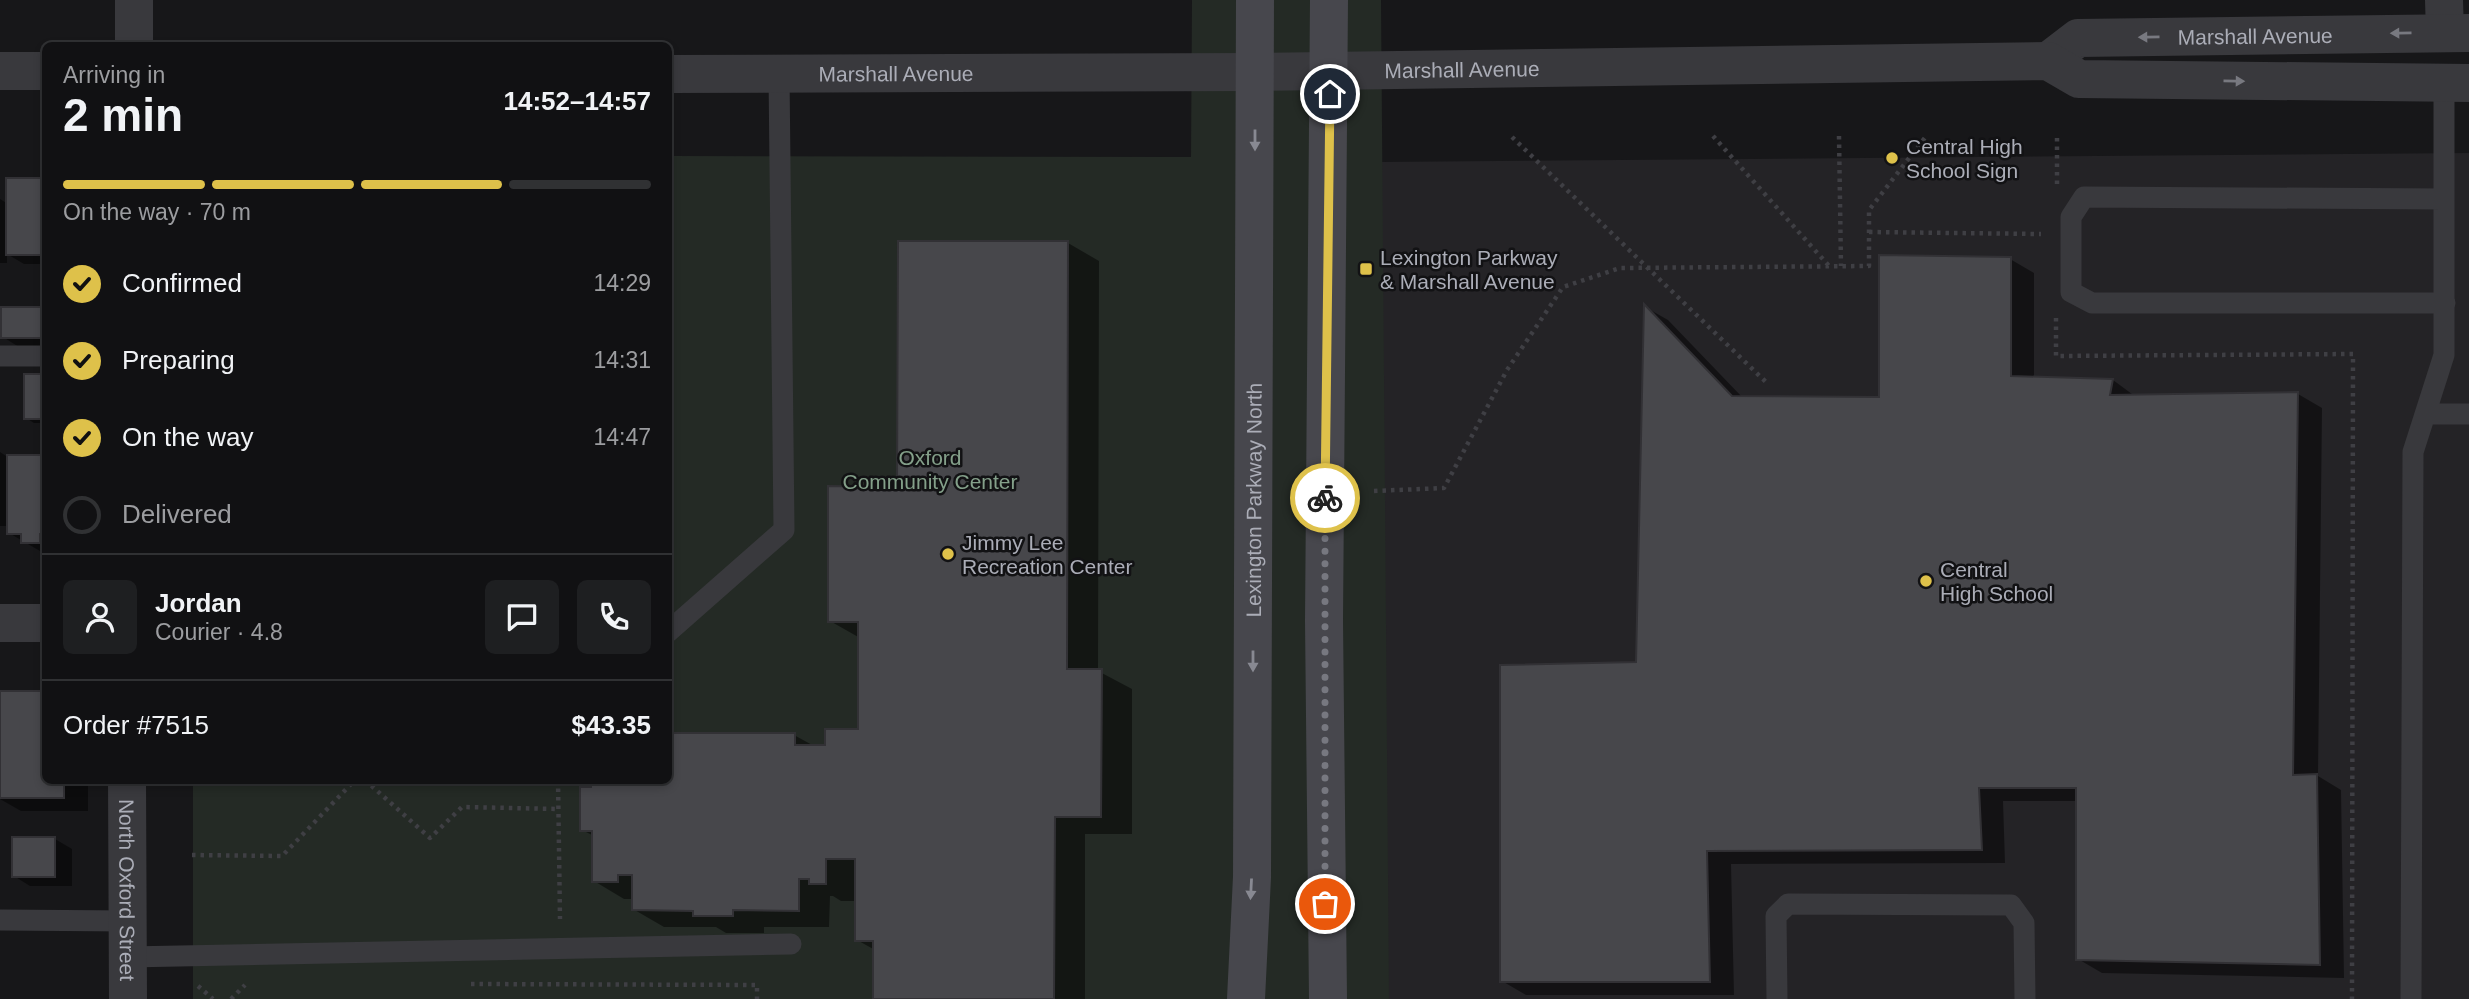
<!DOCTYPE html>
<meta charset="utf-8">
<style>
body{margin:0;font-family:Arial,sans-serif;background:#1e1f21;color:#f1f3f6;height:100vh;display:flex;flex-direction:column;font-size:26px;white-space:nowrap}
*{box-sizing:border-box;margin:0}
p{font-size:23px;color:#9c9da0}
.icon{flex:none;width:38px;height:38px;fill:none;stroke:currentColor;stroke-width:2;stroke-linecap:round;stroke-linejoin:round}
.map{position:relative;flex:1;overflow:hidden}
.drawer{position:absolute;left:42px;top:42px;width:630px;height:742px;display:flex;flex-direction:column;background:#111113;border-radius:10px;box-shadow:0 4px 10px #0003,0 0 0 2px #303133}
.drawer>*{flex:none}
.pin{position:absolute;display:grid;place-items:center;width:60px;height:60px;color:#fff;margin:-30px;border:4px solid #fff;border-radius:50%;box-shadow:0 2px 7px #0007}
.courier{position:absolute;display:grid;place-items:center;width:70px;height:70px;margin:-35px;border:5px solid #dec14a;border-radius:50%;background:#fff;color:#222;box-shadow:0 2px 9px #0007}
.summary em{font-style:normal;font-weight:700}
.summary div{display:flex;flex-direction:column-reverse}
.summary{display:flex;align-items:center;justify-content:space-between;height:119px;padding:0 21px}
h1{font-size:46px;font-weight:700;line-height:52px}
.bar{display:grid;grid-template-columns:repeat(4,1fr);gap:10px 7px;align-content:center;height:84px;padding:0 21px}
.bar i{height:9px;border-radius:5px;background:#303133}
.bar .current{background:#dec14a}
.bar p{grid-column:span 4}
.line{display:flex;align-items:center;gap:18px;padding:0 21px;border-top:2px solid #303133}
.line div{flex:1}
.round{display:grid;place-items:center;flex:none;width:74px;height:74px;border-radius:10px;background:#1e1f21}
ol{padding:0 21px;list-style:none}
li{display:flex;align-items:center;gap:21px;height:77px}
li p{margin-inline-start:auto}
li .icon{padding:7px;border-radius:50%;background:#dec14a;color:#111;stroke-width:4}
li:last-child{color:#9c9da0}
li i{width:38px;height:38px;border:4px solid #303133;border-radius:50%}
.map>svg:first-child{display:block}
.built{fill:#242326}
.green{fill:#242a25}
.shadow{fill:#0007}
.building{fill:#47474b;stroke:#323135;stroke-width:2}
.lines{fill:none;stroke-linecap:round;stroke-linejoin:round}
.path{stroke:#3f3f44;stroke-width:4.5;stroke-dasharray:3.5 5;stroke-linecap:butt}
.service{stroke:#39393d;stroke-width:21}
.minor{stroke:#39393d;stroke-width:38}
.tertiary{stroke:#39393d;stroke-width:38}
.secondary{stroke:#47474d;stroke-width:38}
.oneway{fill:#787980}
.oneway2{fill:#888992}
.done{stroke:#777880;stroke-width:7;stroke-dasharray:0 12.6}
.route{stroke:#dec14a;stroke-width:9}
.poi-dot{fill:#dec14a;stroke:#121214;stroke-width:2.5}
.labels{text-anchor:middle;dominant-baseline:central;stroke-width:5;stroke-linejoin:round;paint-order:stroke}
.street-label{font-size:21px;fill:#abadb7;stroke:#121214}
.poi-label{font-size:21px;fill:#abadb7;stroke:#121214;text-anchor:start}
.park-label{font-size:21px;fill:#84a08a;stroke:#121214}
</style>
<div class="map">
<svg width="2469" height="999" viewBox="0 0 2469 999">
<rect width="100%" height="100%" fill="#171719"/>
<!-- built -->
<path class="built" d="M2469,153v846h-1082l-7,-837z"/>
<!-- green -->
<path class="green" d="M1192,0h189l8,999h-1196v-218l475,-1 1,-624 522,1z"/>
<!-- shadow -->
<path class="shadow" d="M46,179v85h-22l-17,-10v9h-7v-64l8,5z
M1068,243l31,18 -1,410 34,18v145h-47v165h-210v-49l-18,-10v-39h-16l-8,-5h-3l-1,31h-65v6h-38l-10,-6h-52l-31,-18v-10h-9l-30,-18v-45l-12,-6 86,-50 126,-45 20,11h13l32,-16 1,-92 -30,-17 69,-133z
M2010,259l24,14v106l79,1 23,17 162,-3 24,14 -4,368 23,14 3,188 -242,-5 -24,-14v-158h-75l2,62 -274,1 3,131h-208l-24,-14 136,-317 7,-357 23,13 75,78 138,1z
M46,308v39h-27l-16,-10z
M46,375v48h-12l-8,-5z
M0,452l6,4h40v95h-6l-31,-18v-7h-9z
M0,693l46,87h42v31h-67l-21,-12z
M55,839l17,10v37h-42l-16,-10z"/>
<!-- building -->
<path class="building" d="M6,178h40v77h-40z
M898,241h170l-1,428h35l-1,148h-46l-1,182h-181v-58h-18v-82h-29v25h-17v-5h-10v32l-66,-1v6h-40v-5l-61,-1v-35h-14v7h-26v-51h-12v-44h11v-7h77v-47h127v12h30v-16h33v-107h-30v-136l69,1z
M1879,255l132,2v119l102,3 -3,16 188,-3 -5,383 24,-1 3,191 -244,-5v-172h-97l3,62 -275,1 3,131h-210v-317l136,-3 8,-358 88,92 147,1z
M1,307h45v31h-45z
M24,374h22v45h-22z
M7,455h39v79h-6v9h-19v-9h-14z
M0,691h46v89h18v18h-64z
M12,837h43v40h-43z"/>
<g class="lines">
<!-- path -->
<path class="path" d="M1713,136l116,130
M1839,136l2,130
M1512,137l256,247
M2057,184v-49
M1869,232l172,2
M2056,318v38l297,-2 -1,645
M1374,491l70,-3 63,-118 56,-83 57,-19 249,-2v-56l58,-75
M365,780l65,58 32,-31 96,2
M558,780l2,139
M192,855l90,1 73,-76
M471,984l286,1v14
M198,986l15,13
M231,999l14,-14"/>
<!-- service -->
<path class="service" d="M2444,199l-360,-2 -13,20v75l21,11h353
M0,356h46
M2427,414h42
M668,632l116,-102 -5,-456
M0,920l128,1
M128,957l663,-13
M1777,999l-1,-83 12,-12 223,1 13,18 1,76
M2411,999l2,-547 31,-97v-271"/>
<!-- minor -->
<g class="minor">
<path d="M134,0v46"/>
<path d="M2444,0l1,33"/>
<path d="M0,623h46"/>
<path id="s1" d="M127,780l1,219"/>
</g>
<!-- tertiary -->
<g class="tertiary">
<path id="s2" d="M2048,61l30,-23 391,-5"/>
<path d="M0,71h46"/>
<path id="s3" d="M668,74l587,-2 793,-11 31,18 390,4"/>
</g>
<!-- secondary -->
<g class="secondary">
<path id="s4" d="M1246,999l6,-122 3,-877"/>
<path d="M1328,999l-4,-378 5,-621"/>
</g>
</g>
<!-- one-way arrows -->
<defs><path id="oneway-solid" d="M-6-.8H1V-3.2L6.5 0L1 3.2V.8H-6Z" transform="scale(1.75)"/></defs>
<g class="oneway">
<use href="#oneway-solid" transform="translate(2401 33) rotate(179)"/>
<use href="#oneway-solid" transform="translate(2149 37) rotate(179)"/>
<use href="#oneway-solid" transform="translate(2234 81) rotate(1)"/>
</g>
<g class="oneway2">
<use href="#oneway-solid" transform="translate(1255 140) rotate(90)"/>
<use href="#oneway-solid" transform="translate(1253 661) rotate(90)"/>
<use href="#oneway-solid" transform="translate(1251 889) rotate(93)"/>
</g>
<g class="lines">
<!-- done -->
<path class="done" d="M1325,904v-406"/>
<!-- route -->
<path class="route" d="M1325,498l5,-404"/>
</g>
<!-- markers -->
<g class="poi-dot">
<circle cx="1892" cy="158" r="7"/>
<rect x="1359" y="262" width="14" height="14" rx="3.5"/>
<circle cx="948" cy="554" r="7"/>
<circle cx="1926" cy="581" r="7"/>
</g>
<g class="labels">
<!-- street labels -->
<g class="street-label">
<text stroke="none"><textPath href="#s2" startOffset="215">Marshall Avenue</textPath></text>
<text stroke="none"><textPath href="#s3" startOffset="794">Marshall Avenue</textPath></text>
<text stroke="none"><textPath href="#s3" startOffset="228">Marshall Avenue</textPath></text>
<text stroke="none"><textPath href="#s4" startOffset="499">Lexington Parkway North</textPath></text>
<text stroke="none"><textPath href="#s1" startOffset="110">North Oxford Street</textPath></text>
</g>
<!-- poi labels -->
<g class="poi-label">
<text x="1906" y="146">Central High<tspan x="1906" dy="24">School Sign</tspan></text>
<text x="1380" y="257">Lexington Parkway<tspan x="1380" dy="24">&amp; Marshall Avenue</tspan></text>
<text x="962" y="542">Jimmy Lee<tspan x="962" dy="24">Recreation Center</tspan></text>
<text x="1940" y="569">Central<tspan x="1940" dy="24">High School</tspan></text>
</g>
<!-- park labels -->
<g class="park-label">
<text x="930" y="457">Oxford<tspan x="930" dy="24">Community Center</tspan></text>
</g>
</g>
</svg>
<div class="pin" style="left:1325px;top:904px;background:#ea580c"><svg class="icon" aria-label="bag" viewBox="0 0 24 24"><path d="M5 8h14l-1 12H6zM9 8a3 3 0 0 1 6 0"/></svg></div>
<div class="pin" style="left:1330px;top:94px;background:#1f2937"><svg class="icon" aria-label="home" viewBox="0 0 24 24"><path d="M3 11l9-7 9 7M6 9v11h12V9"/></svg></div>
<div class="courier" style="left:1325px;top:498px"><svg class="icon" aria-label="bike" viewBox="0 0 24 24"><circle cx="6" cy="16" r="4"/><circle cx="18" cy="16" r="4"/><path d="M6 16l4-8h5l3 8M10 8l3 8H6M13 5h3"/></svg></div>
<section class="drawer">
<div class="summary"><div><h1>2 min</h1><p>Arriving in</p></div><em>14:52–14:57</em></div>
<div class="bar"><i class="current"></i><i class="current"></i><i class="current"></i><i></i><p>On the way · 70 m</p></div>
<ol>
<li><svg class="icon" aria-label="check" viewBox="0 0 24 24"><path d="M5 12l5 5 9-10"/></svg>Confirmed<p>14:29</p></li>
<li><svg class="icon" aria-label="check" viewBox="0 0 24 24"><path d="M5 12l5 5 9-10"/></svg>Preparing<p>14:31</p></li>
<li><svg class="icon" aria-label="check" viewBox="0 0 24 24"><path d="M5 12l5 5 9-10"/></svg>On the way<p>14:47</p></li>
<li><i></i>Delivered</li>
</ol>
<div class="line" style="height:126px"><a class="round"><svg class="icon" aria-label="person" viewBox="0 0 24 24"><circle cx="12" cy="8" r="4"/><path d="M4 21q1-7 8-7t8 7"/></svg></a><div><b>Jordan</b><p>Courier · 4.8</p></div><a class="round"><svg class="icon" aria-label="chat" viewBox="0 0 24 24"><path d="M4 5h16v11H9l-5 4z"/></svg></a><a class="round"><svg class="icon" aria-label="phone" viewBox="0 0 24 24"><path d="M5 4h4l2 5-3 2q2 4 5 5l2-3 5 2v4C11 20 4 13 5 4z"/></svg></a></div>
<div class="line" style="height:91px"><div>Order #7515</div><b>$43.35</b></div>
</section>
</div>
